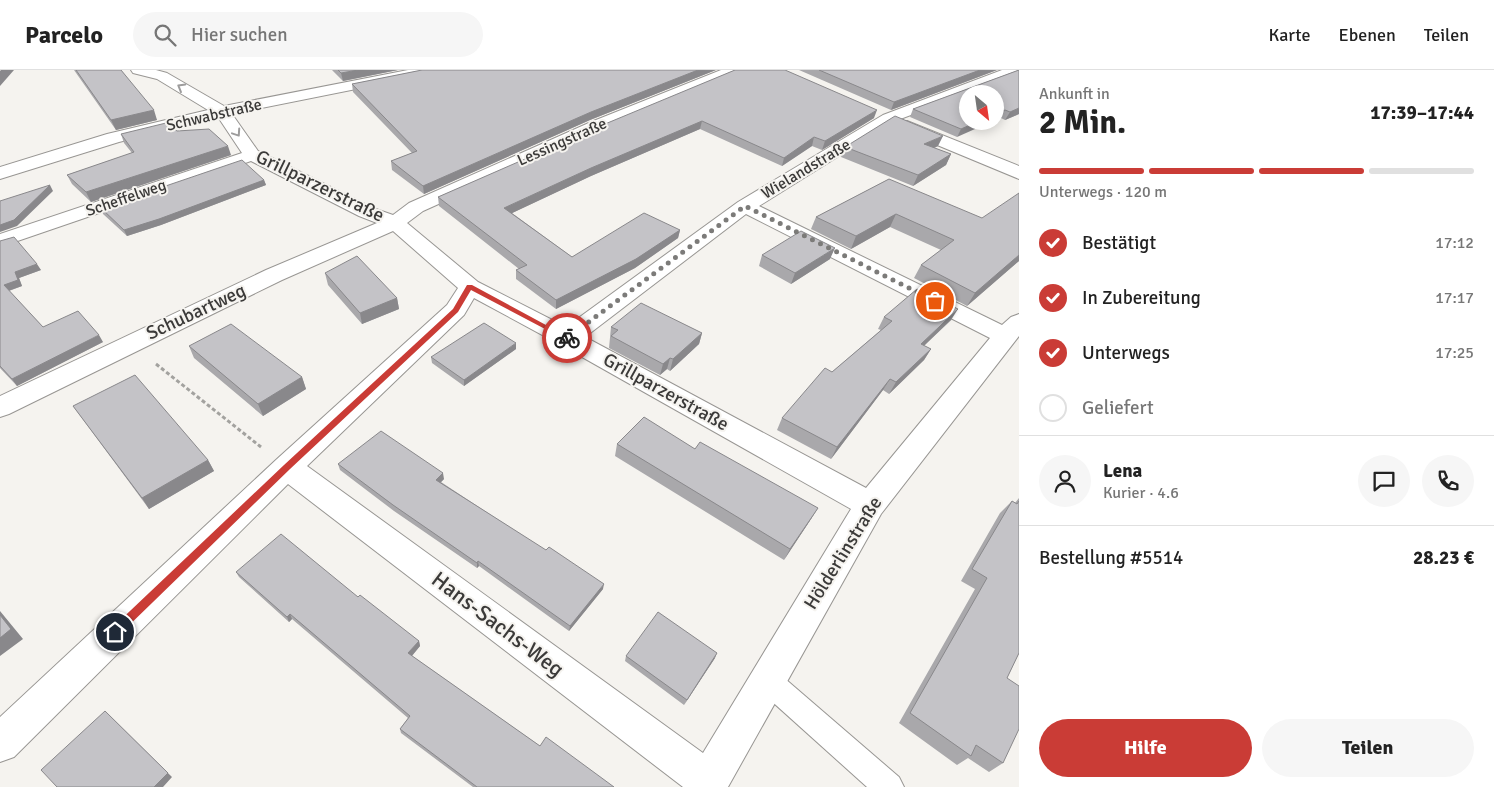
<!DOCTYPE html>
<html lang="de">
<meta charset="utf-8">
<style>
body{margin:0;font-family:Signika,sans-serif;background:#f6f6f6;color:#222;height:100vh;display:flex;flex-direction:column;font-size:19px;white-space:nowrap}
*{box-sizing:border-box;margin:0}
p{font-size:16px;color:#767676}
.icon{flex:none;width:28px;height:28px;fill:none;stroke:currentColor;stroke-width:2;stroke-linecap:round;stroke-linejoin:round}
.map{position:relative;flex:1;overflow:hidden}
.side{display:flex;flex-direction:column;background:#fff;width:475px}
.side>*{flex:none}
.needle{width:32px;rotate:151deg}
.buttons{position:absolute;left:959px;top:15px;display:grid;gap:10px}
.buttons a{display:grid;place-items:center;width:45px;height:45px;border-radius:50%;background:#fff;box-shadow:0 2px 12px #0003;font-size:25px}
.pin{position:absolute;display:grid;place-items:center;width:42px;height:42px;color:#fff;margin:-21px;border:2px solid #fff;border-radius:50%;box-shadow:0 1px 5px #0007}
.courier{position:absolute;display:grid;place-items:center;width:50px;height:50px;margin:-25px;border:4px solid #ca3c36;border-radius:50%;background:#fff;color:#222;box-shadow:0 1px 6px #0007}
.overview em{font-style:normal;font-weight:700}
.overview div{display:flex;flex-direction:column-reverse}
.overview{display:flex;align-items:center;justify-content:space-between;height:85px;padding:0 20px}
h1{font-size:32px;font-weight:700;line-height:38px}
.bar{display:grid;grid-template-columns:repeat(4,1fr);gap:8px 5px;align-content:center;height:60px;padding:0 20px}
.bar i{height:6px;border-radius:4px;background:#e0e0e0}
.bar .selected{background:#ca3c36}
.bar p{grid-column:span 4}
.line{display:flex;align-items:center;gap:12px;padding:0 20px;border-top:1px solid #e0e0e0}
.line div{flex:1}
.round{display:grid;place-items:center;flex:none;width:52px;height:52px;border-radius:26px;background:#f6f6f6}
ol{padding:0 20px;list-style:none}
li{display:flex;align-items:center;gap:15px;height:55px}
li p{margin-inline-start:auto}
li .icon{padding:5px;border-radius:50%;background:#ca3c36;color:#fff;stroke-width:4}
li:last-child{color:#767676}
li i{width:28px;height:28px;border:2px solid #e0e0e0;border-radius:50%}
.button{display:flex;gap:10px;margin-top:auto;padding:10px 20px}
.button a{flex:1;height:58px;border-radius:30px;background:#ca3c36;color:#fff;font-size:20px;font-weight:700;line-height:58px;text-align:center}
.button a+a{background:#f6f6f6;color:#222}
header{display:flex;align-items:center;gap:30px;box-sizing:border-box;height:70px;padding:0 25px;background:#fff;border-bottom:1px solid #e0e0e0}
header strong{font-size:24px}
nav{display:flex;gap:28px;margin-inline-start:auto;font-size:18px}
.search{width:350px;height:45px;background:#f6f6f6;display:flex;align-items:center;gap:12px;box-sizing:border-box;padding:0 18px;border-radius:28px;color:#767676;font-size:19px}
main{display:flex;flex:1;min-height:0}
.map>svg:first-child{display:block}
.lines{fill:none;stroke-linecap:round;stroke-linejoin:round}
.service-casing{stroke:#989693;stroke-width:2}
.minor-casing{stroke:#989693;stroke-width:2}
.path{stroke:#a3a29f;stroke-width:3;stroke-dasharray:4 2.5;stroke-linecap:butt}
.service{fill:#fff;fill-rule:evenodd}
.minor{fill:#fff;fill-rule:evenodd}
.wall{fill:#a9a8ab}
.shaded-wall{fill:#89888b}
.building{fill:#c4c3c7;stroke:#89888b}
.oneway{stroke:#9d9c9c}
.route{fill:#ca3c36}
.done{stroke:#7c7b79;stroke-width:5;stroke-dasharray:0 9}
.labels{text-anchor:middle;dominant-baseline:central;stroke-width:4;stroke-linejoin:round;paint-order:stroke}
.far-street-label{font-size:16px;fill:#3b3a39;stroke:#f5f3ef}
.street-label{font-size:19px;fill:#3b3a39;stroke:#f5f3ef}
.near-street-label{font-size:22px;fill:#3b3a39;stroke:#f5f3ef}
</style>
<header>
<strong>Parcelo</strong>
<div class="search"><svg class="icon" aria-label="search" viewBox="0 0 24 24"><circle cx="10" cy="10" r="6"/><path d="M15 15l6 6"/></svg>Hier suchen</div>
<nav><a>Karte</a><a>Ebenen</a><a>Teilen</a></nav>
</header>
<main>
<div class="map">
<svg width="1019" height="717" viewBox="0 0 1019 717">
<rect width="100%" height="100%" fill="#f5f3ef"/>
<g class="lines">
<defs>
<path id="service" d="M767,597l9,4 123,106 5,10h-37l-109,-98 -4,-9 4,-9z"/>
<path id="minor" d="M131,0h25l11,3 57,33 184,-36h30l-2,3 -5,1 -199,40 26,37 115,57 20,7 16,-12 182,-81 130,-52h20l-2,3 -136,57 -180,81 -16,12 71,59 88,45 172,-125 145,-87 119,-45h17v4l-124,47 -136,85 243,119 9,-8 8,-3v22l-138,178 -153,273h-45l-395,-303 -274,273 -14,5v-45l277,-258 170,-154 11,-17 -65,-57 -111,49 -273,134 -9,3v-21l266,-126 111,-47 -18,-7 -108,-55 -251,86v-13l242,-81 -24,-36 -99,25 -119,37v-12l107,-33 101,-24 -51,-31 -24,-6zM746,144l244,124 -124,150 -281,-151zM474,228l85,46 292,165 -148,244 -396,-287 157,-151z
M907,51l112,45v13l-118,-49 -2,-4 2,-4z"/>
</defs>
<!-- service casing -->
<use href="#service" class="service-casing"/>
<!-- minor casing -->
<use href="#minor" class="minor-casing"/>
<!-- path -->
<path class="path" d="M156,294l105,83"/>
<!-- service -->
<use href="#service" class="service"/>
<!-- minor -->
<use href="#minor" class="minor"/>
</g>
<!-- wall -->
<path class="wall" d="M74,0h47l36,50 -41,10z
M332,0h66l-55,11z
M422,0h294l-126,50 -166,74 -32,-24 -1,-9 21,-8 -59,-61 -1,-8z
M735,0l139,48 -52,32 -10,-4 -30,20 -82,-37 -109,47 -79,37 60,44 108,-27 -2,8 -43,30 -79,41 -40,-30v-9l3,-1 -80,-63 -1,-9z
M799,0h198l-106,40z
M1019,0v44l-14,6 -4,-2 -33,3 -11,16 -47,-20 3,-8z
M177,61l54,24 -140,47 -19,-18 -5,-9 65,-22 -8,-10 -3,-9z
M938,76l-4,2 17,6 -5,11 -33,21 -72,-29 4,-10z
M889,109l130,82 -52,45 -53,-28 7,-13 20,-15 -51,-23 -39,22 -40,-20 5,-12z
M264,110l2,5 -105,40 -34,11 -24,-22 -2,-6z
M0,171l41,29 -22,8 3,8 -13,5 34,36 60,15 -86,44 -17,-18z
M762,185l68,4 -39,25 -32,-18z
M325,203l72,25 2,11 -37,15 -34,-39z
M884,247l67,3 -27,26 7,3 -7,11 -35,34 -6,-4 -52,69 -54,-29 5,-12 50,-46 49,-42 -3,-1z
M611,257l91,6 -3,11 -29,27 -3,-2 -7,6 -51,-27z
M189,276l113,31 4,12 -43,27 -69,-58z
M516,279l-52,37 -32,-23 -1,-6z
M73,336l135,54 6,11 -65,38z
M617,374l78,5 123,59 -7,11 -27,41 -169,-104z
M338,394l106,15 -3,3 162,107 -34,42 -90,-65 -2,2 -83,-57 -54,-41z
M1019,428v155l-12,25 -4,85 -14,9 -21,-14 -11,7 -58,-42 76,-134 -14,-8 39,-68 12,-12 3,2z
M236,502l122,25 61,44 1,5 -8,10 128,90 74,41h-141l-72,-54 -1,-4 8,-11 -116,-99 -3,3 -50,-45z
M626,586l89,2 -31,47 -59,-44z"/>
<!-- shaded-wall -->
<path class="shaded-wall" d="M1,0h13l-14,16v-15z
M358,0h40l-55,11 -2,-8z
M698,0h18l-126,50 -166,74 -1,-8 168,-74z
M980,0h17l-106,40 3,-8z
M1019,38v6l-14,6 5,-8z
M154,40l3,10 -41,10 -5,-10z
M877,40l-3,8 -52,32 3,-9z
M1005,40l-4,8 -6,2v-6z
M702,51l-2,8 -109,47 -87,41v-9l87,-40z
M979,51h14l-36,16 4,-8z
M943,66l-5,10 -19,9 5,-11z
M814,67l-2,9 -30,20 2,-8z
M228,76l3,9 -140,47 -5,-10z
M951,84l-5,11 -33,21 5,-11z
M264,110l2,5 -105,40 -34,11 -3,-6z
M50,115l3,6 -36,35 -17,6v-7z
M896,144l-6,13 -39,22 5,-13z
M680,160l-2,8 -43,30 -79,41v-9z
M835,178l-5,11 -39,25 4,-11z
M1019,185v6l-52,45 8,-13z
M37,194l4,6 -22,8 3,8 -14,5 -4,-6 11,-13z
M397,228l2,11 -37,15 -2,-11z
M958,239l-7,11 -37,35 7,-11z
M702,263l-3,11 -29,27 3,-12z
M99,265l4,7 -86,44 -5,-7z
M516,273v6l-52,37v-6z
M931,279l-7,11 -35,34 7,-12z
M670,288l-3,11 -7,6 3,-11z
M302,307l4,12 -43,27 -5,-12z
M890,309l-7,11 -52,69 6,-12z
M208,390l6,11 -65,38 -7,-11z
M443,403l1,6 -7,7 -1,-6z
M818,438l-7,11 -27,41 6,-11z
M478,491l1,5 -2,2v-5z
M604,514l-1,5 -34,42 1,-5z
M0,541l23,28 -23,17z
M290,544l2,5 -3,3 -2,-5z
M419,571l1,5 -10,12 -2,-5z
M717,583l-2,5 -31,47 3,-5z
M105,641l67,66 -9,10h-9z"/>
<!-- building -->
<path class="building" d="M76,0h45l33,40 -43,10z
M338,0h20l-17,3z
M422,0h276l-107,42 -168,74 -32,-25 26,-10 -65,-67z
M735,0h50l92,40 -52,31 -11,-4 -30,21 -82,-37 -111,47 -87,40 68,49 72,-44 36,17 -44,29 -80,41 -40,-30 11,-5 -89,-68 167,-73z
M819,0h161l-86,32z
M1019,0v38l-9,4 -5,-2 -10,4v-20h-27v27h11l-18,8 -48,-20z
M895,46l48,20 -19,8 27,10 -33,21 -73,-28z
M166,53l11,8 32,-2 19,17 -142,46 -19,-17 67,-23 -13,-18z
M242,90l22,20 -105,39 -35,11 -23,-22z
M889,109l93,39 37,-25v62l-44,38 -54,-28 33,-25 -58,-26 -40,22 -40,-19z
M50,115l-36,35 -14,5v-24z
M801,161l34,17 -40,25 -33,-18z
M14,167l23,27 -22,8 3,8 -14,5 39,42 35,-16 21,24 -87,44 -12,-13v-125z
M357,186l40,42 -37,15 -35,-40z
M917,219l41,20 -37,35 10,5 -35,33 -6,-3 -53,68 -55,-29 43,-50 7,4 60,-51 -8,-4z
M641,233l61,30 -29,26 -3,-1 -7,6 -52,-28 7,-6 -7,-3z
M484,253l32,20 -52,37 -33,-23z
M231,254l71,53 -44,27 -69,-58z
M135,305l73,85 -66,38 -69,-92z
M644,347l51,32 5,-7 118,66 -28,41 -173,-105z
M381,361l62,42 -7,7 110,70 3,-3 55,37 -34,42 -92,-65 -1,2 -84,-58 -55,-41z
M1012,431l5,3 2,-3v152l-12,25 12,8v43l-16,34 -27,-18 -5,11 -61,-43 77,-135 -15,-9z
M281,464l77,63 2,-2 59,46 -11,12 132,93 6,-9 68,50h-137l-77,-58 10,-13 -120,-102 -3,3 -51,-45z
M658,542l59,41 -30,47 -61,-44z
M0,545l11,14 -11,9z
M105,641l63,62 -14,14h-97l-16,-17z"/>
<!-- one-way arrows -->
<defs><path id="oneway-chevron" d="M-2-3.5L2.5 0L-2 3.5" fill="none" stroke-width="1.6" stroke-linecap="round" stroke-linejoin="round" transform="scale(1.25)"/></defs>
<g class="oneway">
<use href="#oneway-chevron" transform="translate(181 17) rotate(-150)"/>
<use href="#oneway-chevron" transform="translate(237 63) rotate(56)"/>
</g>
<!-- route -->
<path class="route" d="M467,215h5l98,53 -6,1 -93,-49 -13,22 -168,157 -172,167h-7l-1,-4 1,-3 173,-164 169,-156z"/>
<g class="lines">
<!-- done -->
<path class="done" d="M567,268l178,-132 190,95"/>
</g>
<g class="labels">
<!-- far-street labels -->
<g class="far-street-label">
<text transform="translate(214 45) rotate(-13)">Schwabstraße</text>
<text transform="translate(562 72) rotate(-24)">Lessingstraße</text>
<text transform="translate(806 99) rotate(-31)">Wielandstraße</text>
<text transform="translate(126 128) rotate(-19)">Scheffelweg</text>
</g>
<!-- street labels -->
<g class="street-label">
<text transform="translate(320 116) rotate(26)">Grillparzerstraße</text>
<text transform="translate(196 242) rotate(-25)">Schubartweg</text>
<text transform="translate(666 322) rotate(29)">Grillparzerstraße</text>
<text transform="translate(843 483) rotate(-58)">Hölderlinstraße</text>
</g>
<!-- near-street labels -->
<g class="near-street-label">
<text transform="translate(498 554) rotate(37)">Hans-Sachs-Weg</text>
</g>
</g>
</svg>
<div class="buttons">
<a><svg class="needle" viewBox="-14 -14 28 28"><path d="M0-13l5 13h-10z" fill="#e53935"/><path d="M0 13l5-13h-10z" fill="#767676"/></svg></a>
</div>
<div class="pin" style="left:935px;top:231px;background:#ea580c"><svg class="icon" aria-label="bag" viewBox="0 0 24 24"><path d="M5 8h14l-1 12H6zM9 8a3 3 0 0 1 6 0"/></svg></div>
<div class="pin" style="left:115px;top:562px;background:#1f2937"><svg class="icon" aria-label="home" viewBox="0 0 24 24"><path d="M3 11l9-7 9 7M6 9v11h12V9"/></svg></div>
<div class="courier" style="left:567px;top:268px"><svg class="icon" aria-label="bike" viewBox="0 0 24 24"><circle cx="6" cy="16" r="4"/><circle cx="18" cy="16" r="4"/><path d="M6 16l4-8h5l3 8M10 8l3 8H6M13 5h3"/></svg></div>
</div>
<section class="side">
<div class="overview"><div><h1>2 Min.</h1><p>Ankunft in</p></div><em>17:39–17:44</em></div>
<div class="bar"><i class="selected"></i><i class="selected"></i><i class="selected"></i><i></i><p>Unterwegs · 120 m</p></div>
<ol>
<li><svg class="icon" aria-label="check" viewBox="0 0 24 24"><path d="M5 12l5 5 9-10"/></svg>Bestätigt<p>17:12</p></li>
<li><svg class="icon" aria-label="check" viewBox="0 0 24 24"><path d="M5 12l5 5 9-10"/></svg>In Zubereitung<p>17:17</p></li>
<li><svg class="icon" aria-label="check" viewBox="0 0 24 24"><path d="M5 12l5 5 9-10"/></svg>Unterwegs<p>17:25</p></li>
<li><i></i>Geliefert</li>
</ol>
<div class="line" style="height:90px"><a class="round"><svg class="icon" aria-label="person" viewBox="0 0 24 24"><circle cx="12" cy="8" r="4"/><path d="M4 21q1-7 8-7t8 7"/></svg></a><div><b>Lena</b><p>Kurier · 4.6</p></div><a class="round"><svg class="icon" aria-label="chat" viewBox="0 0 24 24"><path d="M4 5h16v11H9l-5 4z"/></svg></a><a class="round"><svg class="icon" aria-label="phone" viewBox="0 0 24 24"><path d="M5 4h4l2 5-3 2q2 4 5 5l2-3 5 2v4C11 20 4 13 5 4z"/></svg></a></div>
<div class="line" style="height:65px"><div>Bestellung #5514</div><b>28.23 €</b></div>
<div class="button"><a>Hilfe</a><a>Teilen</a></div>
</section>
</main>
